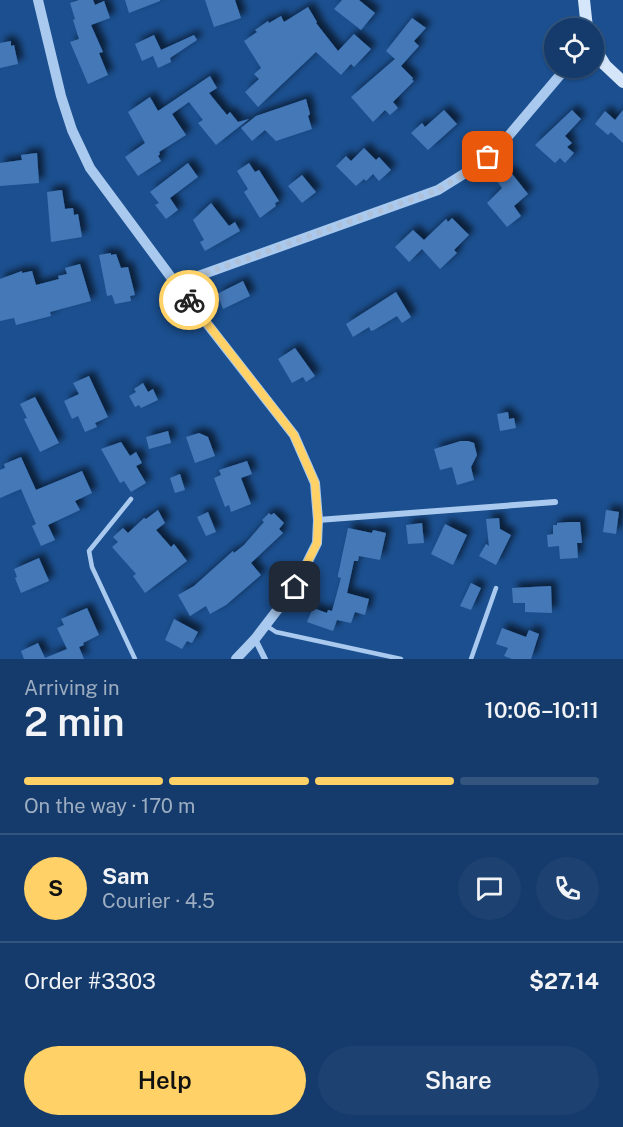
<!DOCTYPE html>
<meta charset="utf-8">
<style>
body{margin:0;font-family:"Public Sans",sans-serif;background:#1d4271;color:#f1f3f6;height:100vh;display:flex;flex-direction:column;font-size:22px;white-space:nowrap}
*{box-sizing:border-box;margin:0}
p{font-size:20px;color:#9dadc1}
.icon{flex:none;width:33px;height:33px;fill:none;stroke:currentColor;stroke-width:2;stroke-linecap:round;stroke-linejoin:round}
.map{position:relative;height:659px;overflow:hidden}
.panel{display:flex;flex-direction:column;background:#143b6b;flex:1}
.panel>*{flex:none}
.fabs{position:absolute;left:544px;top:18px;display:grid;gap:12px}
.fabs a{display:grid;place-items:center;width:60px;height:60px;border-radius:50%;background:#143b6b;box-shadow:0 2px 4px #0004,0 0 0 2px #33557e;font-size:30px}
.pin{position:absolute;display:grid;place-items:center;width:51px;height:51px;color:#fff;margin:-26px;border-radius:12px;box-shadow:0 3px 9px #0006}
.courier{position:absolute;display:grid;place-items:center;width:60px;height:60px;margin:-30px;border:4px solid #ffd166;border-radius:50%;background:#fff;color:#222;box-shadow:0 2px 8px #0007}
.head em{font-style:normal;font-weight:600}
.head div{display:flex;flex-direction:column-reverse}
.head{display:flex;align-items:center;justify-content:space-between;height:102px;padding:0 24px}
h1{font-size:39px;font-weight:600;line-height:45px}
.bar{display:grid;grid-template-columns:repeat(4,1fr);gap:9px 6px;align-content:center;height:72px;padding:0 24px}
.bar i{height:8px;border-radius:4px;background:#33557e}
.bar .active{background:#ffd166}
.bar p{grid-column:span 4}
.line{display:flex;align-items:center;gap:15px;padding:0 24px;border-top:2px solid #33557e}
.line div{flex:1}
.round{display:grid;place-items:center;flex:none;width:63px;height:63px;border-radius:32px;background:#1d4271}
.button{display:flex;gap:12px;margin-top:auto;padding:12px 24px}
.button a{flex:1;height:69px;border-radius:36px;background:#ffd166;color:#111;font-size:24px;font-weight:600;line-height:69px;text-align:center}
.button a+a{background:#1d4271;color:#f1f3f6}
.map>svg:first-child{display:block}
.building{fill:#4478b7;filter:url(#shadow)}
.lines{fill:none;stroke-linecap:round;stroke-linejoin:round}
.service{stroke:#a9c9ee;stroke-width:4.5}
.minor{stroke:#a9c9ee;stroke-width:6}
.tertiary{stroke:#a9c9ee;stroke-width:10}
.secondary{stroke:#d6e6fa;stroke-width:12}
.done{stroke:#afc1d8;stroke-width:6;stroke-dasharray:0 10.8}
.route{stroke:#ffd166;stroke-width:8}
</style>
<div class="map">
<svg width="623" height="659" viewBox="0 0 623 659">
<defs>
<filter id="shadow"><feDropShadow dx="5.5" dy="-5.5" stdDeviation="3" flood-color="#0009"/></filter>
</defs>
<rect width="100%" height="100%" fill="#1b4f8f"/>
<!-- building -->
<path class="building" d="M79,0h14l2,5 9,-4 6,17 -19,7 12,27 -4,1 9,22 -20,9 -18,-42 9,-3 -6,-19 2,-1 -5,-16z
M125,0h35v1l-31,12z
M205,0h30l6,18 -27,9z
M342,0h17l16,13 -14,17 -27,-21z
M308,7l9,15 -1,1 22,28 16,-17 17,15 -17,18 -3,-3 -10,11 -25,-23 -58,55 -13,-15 14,-13 -5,-5 7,-6 -17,-27 13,-9 -2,-2 13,-9 1,2 12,-7 3,6z
M412,18l14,10 -12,13 5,5 -18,20 12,12 -1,2 2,1 -21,21 5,6 -8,7 -5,-5 -12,12 -22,-25 44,-38 -9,-8z
M154,35l7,15 33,-15 3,5 -27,18 1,4 -13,6 -5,-12 -11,5 -7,-17z
M11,41v5l3,-1 4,19 -18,4v-25z
M210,76l7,12 -8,5 18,22 3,-3 8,10 11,-3 -33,26 -18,-22 5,-3 -14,-18 -17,12 14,21 -27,17 1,2 -2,2 3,5 -23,15 -13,-19 20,-14 -17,-31 22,-15 8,14z
M306,99l4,15 -2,2 4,13 -36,12 -11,-11 -13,11 -11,-13 15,-12z
M444,110l13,14 -29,26 -17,-17 11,-10 3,4z
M572,110l9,9 -16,17 7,7 -5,4 7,6 -9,10 -5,-5 -5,5 -20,-18z
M623,110v33l-12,-11 -3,3 -13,-11 10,-13 10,9z
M364,148l12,12 3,-3 12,13 -12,11 -6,-7 -7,7 -2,-2 -8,7 -20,-20 10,-10 5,5z
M37,153l2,30 -39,3v-23l22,-3 -1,-5z
M188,163l10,14 -28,21 8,12 -12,9 -11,-14 4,-2 -9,-11z
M249,163l6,9 4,-2 20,31 -4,2 1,3 -16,12 -16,-26 4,-3 -11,-18z
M509,170l19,24 -14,12 7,10 -14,11 -20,-24 15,-15 -6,-8z
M302,175l14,17 -14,11 -14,-17z
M62,190l3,19 8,-1 1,7 4,-1 4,23 -31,5 -4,-50z
M211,203l18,23 6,-4 5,9 -35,20 -5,-9 4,-2 -11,-20z
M452,218l17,17 -15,15 3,3 -17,16 -18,-20 -13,13 -14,-15 18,-17 11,10 22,-21 2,3z
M111,253v2l5,-1 5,14 7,-1 7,28 -5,1 1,5 -16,3 -3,-9 -5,1 -8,-41z
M80,264l11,37 -41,11 1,4 -35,9 -2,-7 -14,3v-42l22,-8v2l10,-2 4,14 23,-6 -1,-3 9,-2 -2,-6z
M243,281l7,15 -27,13 -6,-15z
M396,292l15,25 -9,6 -5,-7 -23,14 -3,1 -2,-4 -16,10 -7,-13z
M295,348l20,28 -9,6 -3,-5 -11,6 -14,-24z
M89,376l19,41 -13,6 2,4 -12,5 -7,-16 -6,3 -8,-18 15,-7 -6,-11z
M143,383l5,9 5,-3 5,11 -17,8 -2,-3 -4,2 -6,-11 7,-4 -2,-3z
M35,397l24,46 -19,9 -16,-33 3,-1 -7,-14z
M508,412l1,7 5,-1 2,10 -16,3 -3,-17z
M168,431l3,12 -22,6 -3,-12z
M199,433l9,4 7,19 -20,7 -9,-26z
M461,441h7l6,2 3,12 -6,12 3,13 -17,5 -5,-18 -12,3 -6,-21z
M121,442l9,14 6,-4 6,11 -6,3 10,17 -15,9 -7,-11 -4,2 -19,-34z
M21,457l15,33 46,-19 10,22 -17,8 5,9 -32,15 7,15 -14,6 -9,-20 4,-2 -15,-35 -21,9v-28l5,-2 -1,-4z
M247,461l5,13 -11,4 10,26 -20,8 -2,-7 -4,2 -11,-29 7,-3 -2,-5z
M180,474l5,16 -10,3 -5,-15z
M158,510l7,13 -9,7 15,17 3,-3 13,17 -42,32 -12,-17 3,-2 -24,-27 6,-5 -5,-5 10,-9 5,5 16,-15 2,1z
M606,510l13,2 -3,22 -13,-2z
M208,512l8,20 -10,4 -9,-19z
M269,513l2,2 3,-2 10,10 -5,6 4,4 -32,30 10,12 -35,30 -16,9 -4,-8 -16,10 -12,-21 16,-9 39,-35 1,2 10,-8 20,-23 -2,-2z
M499,518l1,11 11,6 -15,30 -17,-9 7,-12 3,2 -3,-27z
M569,522h11l2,21h-5l1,15 -18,1 -1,-13 -11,1 -1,-12 6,-1v-9h4v-2z
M422,523l2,20 -16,1 -2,-19z
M445,524l22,11 -14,30 -22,-11z
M348,528l24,5 1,-3 13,3 -6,27 -21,-4 -1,5h-4l-7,32 22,6 -4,16 -10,-3 -4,11 -14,-3 -4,11 -26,-9 6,-14 14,5 1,-3 4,1 9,-33 -3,-1v-2z
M39,558l10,23 -28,12 -6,-15 2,-1 -3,-8z
M471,583l10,5 -10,22 -11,-4z
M551,586l1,27 -27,-1v-9h-12l-1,-15z
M87,608l12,27 -16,8 1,2 -5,2 5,12h-60l-3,-8 17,-8 7,15 22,-9 -10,-21 7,-3 -3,-6z
M174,619l24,13 -6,11 -5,-2 -5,8 -17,-9z
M502,628l24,9 3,-7 10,4 -8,25h-19l-8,-3 4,-8 -12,-4z"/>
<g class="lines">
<!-- service -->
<path class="service" d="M131,499l-42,52 3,16 43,92
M267,626l9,6 125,27
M471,659l25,-71"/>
<!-- minor -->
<path class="minor" d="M318,520l237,-18
M255,639l10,20"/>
<!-- tertiary -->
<path class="tertiary" d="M38,0l23,96 11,34 18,38 86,116 118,151 21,48 3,37 -1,23 -22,44 -40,52 -19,20
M176,284l262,-94 37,-23 25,-21 66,-78"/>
<!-- secondary -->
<path class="secondary" d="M584,0l3,28
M594,47l11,18 18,17"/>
</g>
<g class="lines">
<!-- done -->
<path class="done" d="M189,300l-13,-16 262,-94 37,-23 13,-10"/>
<!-- route -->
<path class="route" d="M189,300l105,135 21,48 3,37 -1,23 -22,44"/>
</g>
</svg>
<div class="fabs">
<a><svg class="icon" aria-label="locate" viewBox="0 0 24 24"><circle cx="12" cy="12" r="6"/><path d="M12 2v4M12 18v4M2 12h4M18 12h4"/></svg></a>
</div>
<div class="pin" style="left:488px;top:157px;background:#ea580c"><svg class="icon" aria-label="bag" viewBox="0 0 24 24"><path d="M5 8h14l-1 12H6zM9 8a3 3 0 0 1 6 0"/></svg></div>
<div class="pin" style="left:295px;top:587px;background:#1f2937"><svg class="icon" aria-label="home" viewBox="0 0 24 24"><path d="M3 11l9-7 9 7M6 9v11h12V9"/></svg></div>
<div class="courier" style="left:189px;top:300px"><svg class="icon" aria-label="bike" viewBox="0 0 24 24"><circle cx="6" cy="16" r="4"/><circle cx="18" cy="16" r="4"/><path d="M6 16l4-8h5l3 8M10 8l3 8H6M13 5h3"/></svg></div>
</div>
<section class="panel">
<div class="head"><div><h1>2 min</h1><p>Arriving in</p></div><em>10:06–10:11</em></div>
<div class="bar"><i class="active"></i><i class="active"></i><i class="active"></i><i></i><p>On the way · 170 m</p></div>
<div class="line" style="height:108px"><b class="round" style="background:#ffd166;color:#111">S</b><div><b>Sam</b><p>Courier · 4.5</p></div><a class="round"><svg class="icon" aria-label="chat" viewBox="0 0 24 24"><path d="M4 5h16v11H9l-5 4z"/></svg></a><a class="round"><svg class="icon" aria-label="phone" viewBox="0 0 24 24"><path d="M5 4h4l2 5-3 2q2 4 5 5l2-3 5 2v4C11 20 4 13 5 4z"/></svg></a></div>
<div class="line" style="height:78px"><div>Order #3303</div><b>$27.14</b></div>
<div class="button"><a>Help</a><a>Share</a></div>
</section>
